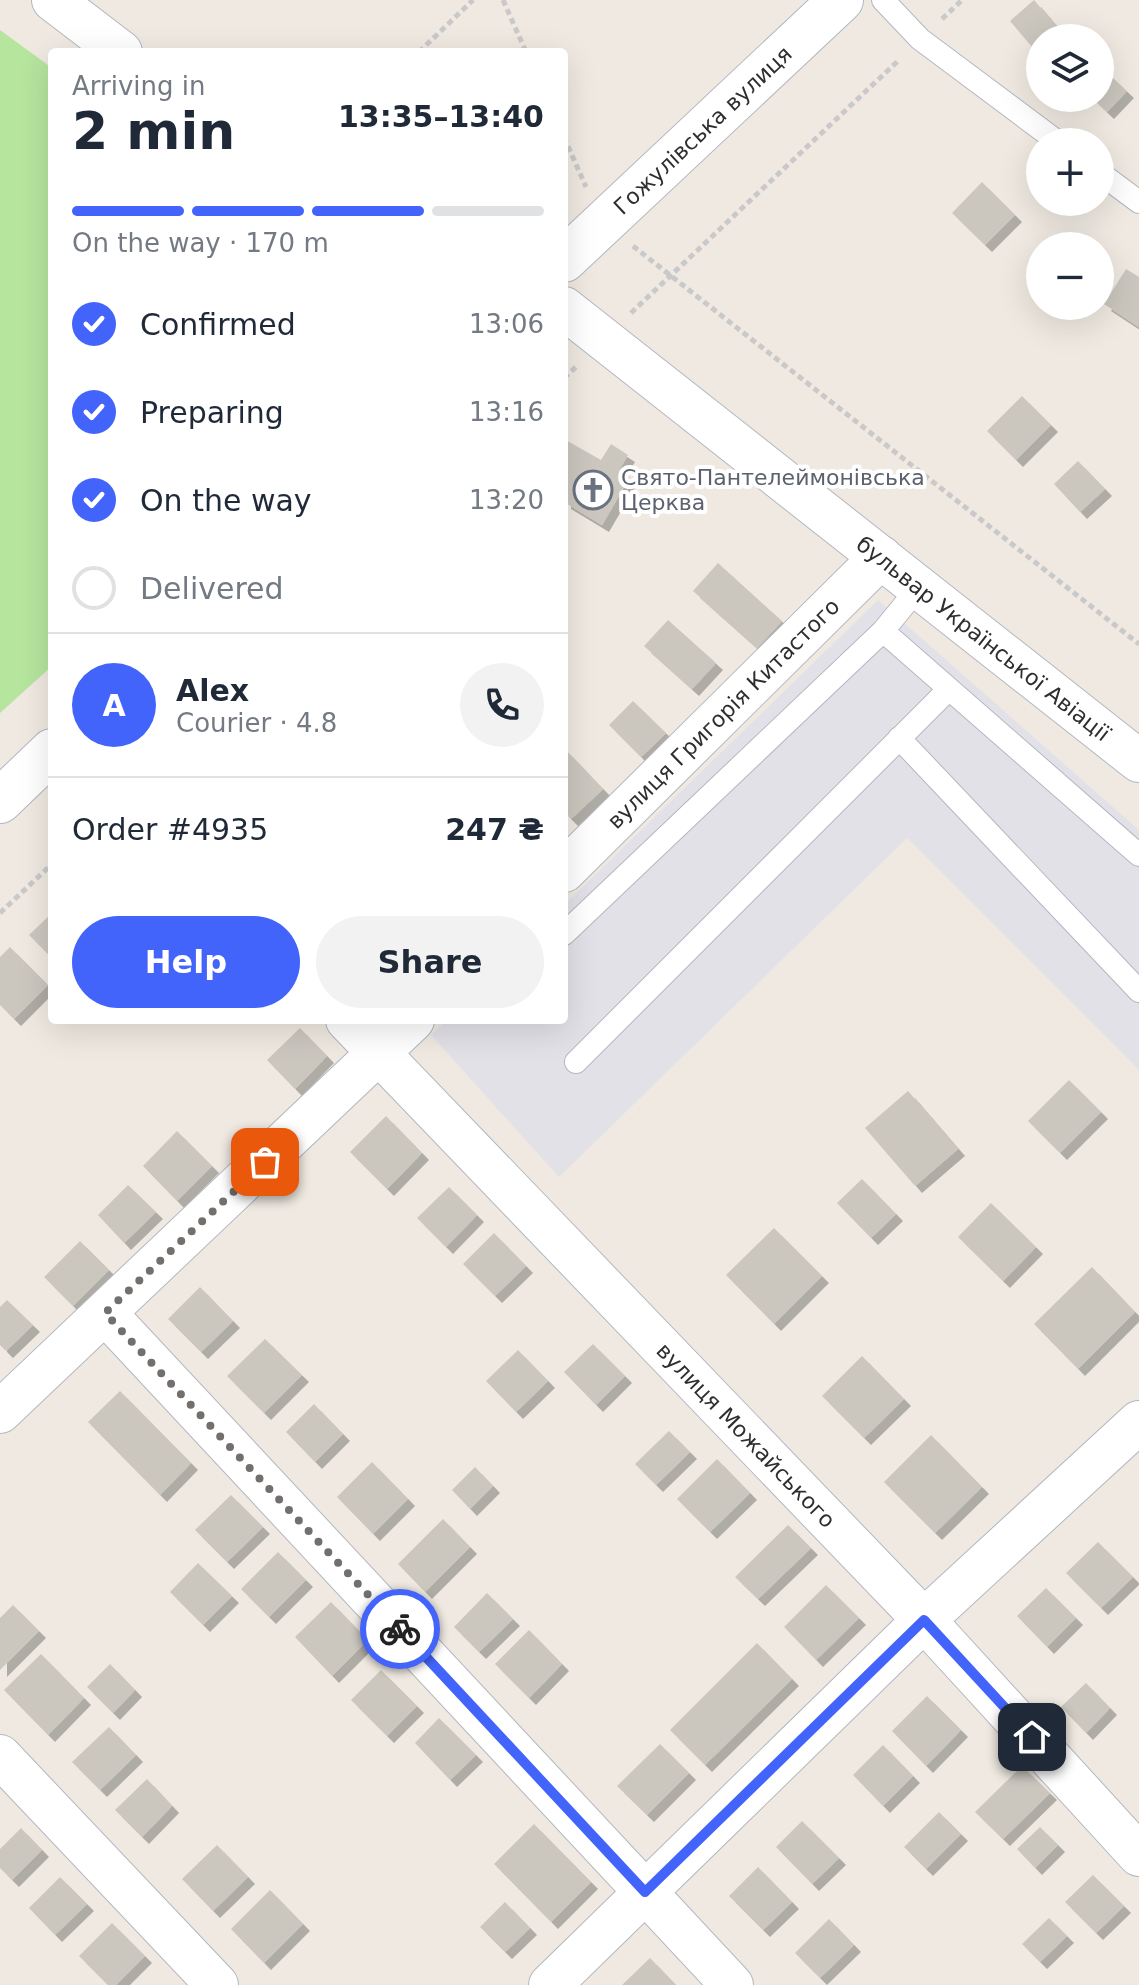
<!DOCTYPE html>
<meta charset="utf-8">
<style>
body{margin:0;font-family:"DejaVu Sans",sans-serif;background:#f2f2f3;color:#1f2937;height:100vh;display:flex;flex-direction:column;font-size:30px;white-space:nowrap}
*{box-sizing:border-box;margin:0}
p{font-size:26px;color:#747a83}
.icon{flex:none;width:44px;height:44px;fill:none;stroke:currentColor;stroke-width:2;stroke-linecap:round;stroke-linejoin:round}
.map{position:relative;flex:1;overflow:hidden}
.details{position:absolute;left:48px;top:48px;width:520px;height:976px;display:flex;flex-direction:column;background:#fff;border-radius:8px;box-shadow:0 8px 32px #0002}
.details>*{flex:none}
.controls{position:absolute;left:1026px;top:24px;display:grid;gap:16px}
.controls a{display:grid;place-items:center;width:88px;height:88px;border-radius:50%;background:#fff;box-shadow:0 8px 32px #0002;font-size:40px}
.pin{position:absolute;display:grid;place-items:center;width:68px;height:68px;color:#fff;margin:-34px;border-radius:16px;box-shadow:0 4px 12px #0006}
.courier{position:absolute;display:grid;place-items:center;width:80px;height:80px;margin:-40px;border:6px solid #4264fb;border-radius:50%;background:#fff;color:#222;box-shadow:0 2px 10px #0007}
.headline em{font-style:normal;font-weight:600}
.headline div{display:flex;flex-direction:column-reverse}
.headline{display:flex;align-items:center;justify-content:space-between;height:136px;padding:0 24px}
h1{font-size:52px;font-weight:600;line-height:60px}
.bar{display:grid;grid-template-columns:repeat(4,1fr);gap:12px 8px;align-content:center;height:96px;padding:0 24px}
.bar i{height:10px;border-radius:6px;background:#e0e1e3}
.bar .on{background:#4264fb}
.bar p{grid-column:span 4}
.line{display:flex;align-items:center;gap:20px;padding:0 24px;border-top:2px solid #e0e1e3}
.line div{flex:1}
.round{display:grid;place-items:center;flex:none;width:84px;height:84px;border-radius:42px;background:#f2f2f3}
ol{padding:0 24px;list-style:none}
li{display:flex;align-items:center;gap:24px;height:88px}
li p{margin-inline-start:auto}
li .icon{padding:8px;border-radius:50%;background:#4264fb;color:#fff;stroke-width:4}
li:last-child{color:#747a83}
li i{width:44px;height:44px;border:4px solid #e0e1e3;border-radius:50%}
.button{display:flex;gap:16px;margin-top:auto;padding:16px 24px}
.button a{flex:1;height:92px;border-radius:48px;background:#4264fb;color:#fff;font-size:32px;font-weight:600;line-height:92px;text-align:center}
.button a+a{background:#f2f2f3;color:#1f2937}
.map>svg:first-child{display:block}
.industrial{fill:#e3e1e8}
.green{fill:#b6e59e}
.building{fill:#cbc7bf;filter:url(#shadow)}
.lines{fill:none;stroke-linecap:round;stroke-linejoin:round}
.service-casing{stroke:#b4b7c1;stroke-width:24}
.minor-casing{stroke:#b4b7c1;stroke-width:44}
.tertiary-casing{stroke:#b4b7c1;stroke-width:46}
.path{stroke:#c9c9c9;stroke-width:5;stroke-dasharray:6 4;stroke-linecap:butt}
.service{stroke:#fff;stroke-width:22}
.minor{stroke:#fff;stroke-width:42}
.tertiary{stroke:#fff;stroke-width:44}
.done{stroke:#726f6d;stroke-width:8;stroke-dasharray:0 14.4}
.route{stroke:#4264fb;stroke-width:10}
.labels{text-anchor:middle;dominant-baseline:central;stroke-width:8;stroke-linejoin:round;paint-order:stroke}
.street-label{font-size:22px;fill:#2e2e2e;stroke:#fff}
.worship-label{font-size:22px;fill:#5b616d;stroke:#fff;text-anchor:start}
</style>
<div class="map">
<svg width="1139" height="1985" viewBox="0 0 1139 1985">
<defs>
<filter id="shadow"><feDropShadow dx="7" dy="7" stdDeviation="0" flood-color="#0004"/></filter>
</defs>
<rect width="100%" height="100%" fill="#efe9e1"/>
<!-- industrial -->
<path class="industrial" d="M878,600l261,230v240l-232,-232 -348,339 -128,-142 15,-15h118v-115z"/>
<!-- green -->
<path class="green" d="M0,30l52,38v598l-52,47z"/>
<!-- building -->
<path class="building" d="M1034,0l27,32 -7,6h-14l-3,15 -27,-32z
M1100,66l27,25 -20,21 -15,-14h8z
M982,182l33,33 -30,30 -33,-32z
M1126,269l13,8v50l-35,-23z
M1022,396l29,29 -35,35 -29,-29z
M564,439l37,21 10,-16 17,11 -9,15 11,7 -28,48 -38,-23z
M1078,461l27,28 -25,23 -26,-28z
M718,563l64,58 -25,27 -64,-57z
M668,620l48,43 -24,26 -48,-43z
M633,701l33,32 -25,24 -32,-32z
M566,750l37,39 -32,30 -7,-7z
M52,913v45l-23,-23z
M10,947l38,38 -34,34 -14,-14v-48z
M300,1028l27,28 -32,33 -28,-29z
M1069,1080l32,32 -41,41 -32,-32z
M908,1091l50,58 -43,37 -50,-58z
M386,1116l36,37 -35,36 -37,-37z
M177,1131l35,35 -35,35 -34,-35z
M862,1179l34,35 -25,24 -34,-35z
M128,1185l28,27 -32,31 -26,-28z
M449,1187l28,28 -31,32 -29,-29z
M991,1203l45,44 -33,34 -45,-44z
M774,1228l48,48 -48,48 -48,-49z
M494,1233l32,33 -31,30 -32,-32z
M80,1241l29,29 -36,36 -29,-29z
M1092,1267l43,45 -57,57 -44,-45z
M200,1287l33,34 -32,31 -33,-33z
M7,1300l26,25 -27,26 -6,-6v-38z
M265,1339l37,36 -38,38 -37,-37z
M593,1344l32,32 -29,29 -32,-33z
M518,1350l30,31 -32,31 -30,-31z
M862,1356l42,43 -40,39 -42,-42z
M120,1391l71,72 -31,32 -72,-73z
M314,1404l29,30 -28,28 -29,-30z
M669,1431l21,21 -34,33 -21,-21z
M931,1435l51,52 -47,46 -51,-51z
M717,1459l33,34 -40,39 -33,-33z
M372,1462l36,37 -35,35 -36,-37z
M475,1467l18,19 -23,23 -18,-19z
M231,1495l32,32 -36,35 -32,-32z
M443,1519l27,28 -45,45 -27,-28z
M788,1525l23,23 -53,51 -23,-22z
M1098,1542l35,35 -32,31 -35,-35z
M278,1552l28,28 -37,37 -28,-28z
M198,1563l34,33 -29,29 -33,-33z
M826,1585l33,33 -43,42 -32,-33z
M1046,1588l30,30 -29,29 -30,-31z
M487,1593l26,26 -34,33 -25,-25z
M331,1602l37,38 -36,36 -37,-39z
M13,1605l26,26 -39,39v-52z
M529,1630l33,34 -33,34 -34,-34z
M757,1643l35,36 -87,86 -35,-35z
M41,1654l43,44 -36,37 -44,-45z
M110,1664l25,26 -22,23 -26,-26z
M381,1670l36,36 -30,30 -36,-36z
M1086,1683l24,25 -24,25 -25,-26z
M927,1696l34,34 -35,36 -34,-35z
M439,1718l37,37 -26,25 -35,-37z
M109,1727l27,28 -36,35 -28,-28z
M660,1744l29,29 -42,42 -30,-29z
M883,1745l30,31 -30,30 -30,-31z
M1022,1766l28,27 -47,46 -28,-27z
M147,1779l25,27 -30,31 -27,-27z
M939,1812l22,22 -35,35 -22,-22z
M802,1821l37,37 -27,26 -36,-37z
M534,1824l57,58 -40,40 -57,-58z
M1040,1827l18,18 -23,23 -18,-19z
M21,1828l21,22 -30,30 -12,-12v-19z
M217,1845l31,32 -35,34 -31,-32z
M758,1867l34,35 -29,28 -34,-34z
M1093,1875l31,31 -28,27 -31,-31z
M60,1877l27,27 -32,31 -26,-27z
M270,1890l33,34 -39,39 -33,-34z
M505,1902l25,26 -25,24 -25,-25z
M1049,1918l18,18 -27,26 -18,-18z
M829,1919l25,26 -34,33 -25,-25z
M112,1923l33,33 -29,29h-8l-29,-29z
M650,1958l26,27h-54z"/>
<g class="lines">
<defs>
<path id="service" d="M883,0l37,39 138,103
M1100,173l39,29
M883,631l256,224
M899,738l240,253
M564,934l319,-303 36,-44
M576,1062l372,-372"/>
<g id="minor">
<path d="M53,0l68,52"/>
<path id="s1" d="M564,308l575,453"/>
<path id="s2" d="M564,871l317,-314"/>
<path id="s3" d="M347,1020l577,600 215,235"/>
<path d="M105,1313l627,672"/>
<path d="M0,1412l413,-392"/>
<path d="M0,1756l217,229"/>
<path d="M550,1985l374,-365 215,-198"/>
</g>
<g id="tertiary">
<path id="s4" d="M564,260l277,-260"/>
<path d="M0,801l52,-50"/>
</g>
</defs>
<!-- service casing -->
<use href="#service" class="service-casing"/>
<!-- minor casing -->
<use href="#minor" class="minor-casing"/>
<!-- tertiary casing -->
<use href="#tertiary" class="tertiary-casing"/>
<!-- path -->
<path class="path" d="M503,0l23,52
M942,19l20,-19
M419,52l54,-52
M564,137l22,50
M633,246l506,398
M631,313l269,-254
M564,378l14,-13
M0,913l52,-49"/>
<!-- service -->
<use href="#service" class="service"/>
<!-- minor -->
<use href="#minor" class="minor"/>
<!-- tertiary -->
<use href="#tertiary" class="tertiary"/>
</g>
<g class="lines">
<!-- done -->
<path class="done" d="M265,1162l-160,151 295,316"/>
<!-- route -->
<path class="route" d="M400,1629l245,263 279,-272 108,117"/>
</g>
<!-- icons -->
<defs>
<symbol id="church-ring" viewBox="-11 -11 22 22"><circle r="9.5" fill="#fff" stroke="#6b7280" stroke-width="1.5"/><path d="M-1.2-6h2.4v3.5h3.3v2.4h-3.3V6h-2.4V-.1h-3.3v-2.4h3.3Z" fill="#6b7280"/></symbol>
</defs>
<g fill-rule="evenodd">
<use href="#church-ring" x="571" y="468" width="44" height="44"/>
</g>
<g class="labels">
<!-- street labels -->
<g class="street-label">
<text stroke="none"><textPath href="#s4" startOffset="190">Гожулівська вулиця</textPath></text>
<text stroke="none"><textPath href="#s1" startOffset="534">бульвар Української Авіації</textPath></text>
<text stroke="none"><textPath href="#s2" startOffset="224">вулиця Григорія Китастого</textPath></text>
<text stroke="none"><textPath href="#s3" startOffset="576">вулиця Можайського</textPath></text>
</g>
<!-- worship labels -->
<g class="worship-label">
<text x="621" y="477">Свято-Пантелеймонівська<tspan x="621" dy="25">Церква</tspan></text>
</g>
</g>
</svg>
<div class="controls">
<a><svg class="icon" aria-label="layers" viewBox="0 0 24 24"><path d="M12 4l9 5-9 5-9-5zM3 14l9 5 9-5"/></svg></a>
<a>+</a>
<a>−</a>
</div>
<div class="pin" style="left:265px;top:1162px;background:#ea580c"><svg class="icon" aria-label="bag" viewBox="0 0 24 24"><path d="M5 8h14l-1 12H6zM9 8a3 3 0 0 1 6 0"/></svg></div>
<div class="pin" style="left:1032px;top:1737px;background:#1f2937"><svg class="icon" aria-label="home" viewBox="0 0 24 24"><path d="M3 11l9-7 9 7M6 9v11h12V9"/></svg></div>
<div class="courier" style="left:400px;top:1629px"><svg class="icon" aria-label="bike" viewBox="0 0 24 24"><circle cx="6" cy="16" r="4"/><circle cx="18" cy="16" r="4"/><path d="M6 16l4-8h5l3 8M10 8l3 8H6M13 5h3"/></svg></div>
<section class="details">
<div class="headline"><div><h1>2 min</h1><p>Arriving in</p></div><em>13:35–13:40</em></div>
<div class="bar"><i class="on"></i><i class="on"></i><i class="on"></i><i></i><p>On the way · 170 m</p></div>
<ol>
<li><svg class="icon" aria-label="check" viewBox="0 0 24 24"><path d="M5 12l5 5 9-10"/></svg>Confirmed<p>13:06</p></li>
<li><svg class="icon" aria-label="check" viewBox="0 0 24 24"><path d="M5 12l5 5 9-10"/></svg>Preparing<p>13:16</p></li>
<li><svg class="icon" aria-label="check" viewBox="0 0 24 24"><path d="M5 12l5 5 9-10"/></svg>On the way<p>13:20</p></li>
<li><i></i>Delivered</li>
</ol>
<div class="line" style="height:144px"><b class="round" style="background:#4264fb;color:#fff">A</b><div><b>Alex</b><p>Courier · 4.8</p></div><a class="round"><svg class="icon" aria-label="phone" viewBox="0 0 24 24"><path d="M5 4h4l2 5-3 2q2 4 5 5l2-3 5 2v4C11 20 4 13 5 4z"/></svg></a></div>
<div class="line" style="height:104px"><div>Order #4935</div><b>247 ₴</b></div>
<div class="button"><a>Help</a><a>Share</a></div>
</section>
</div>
